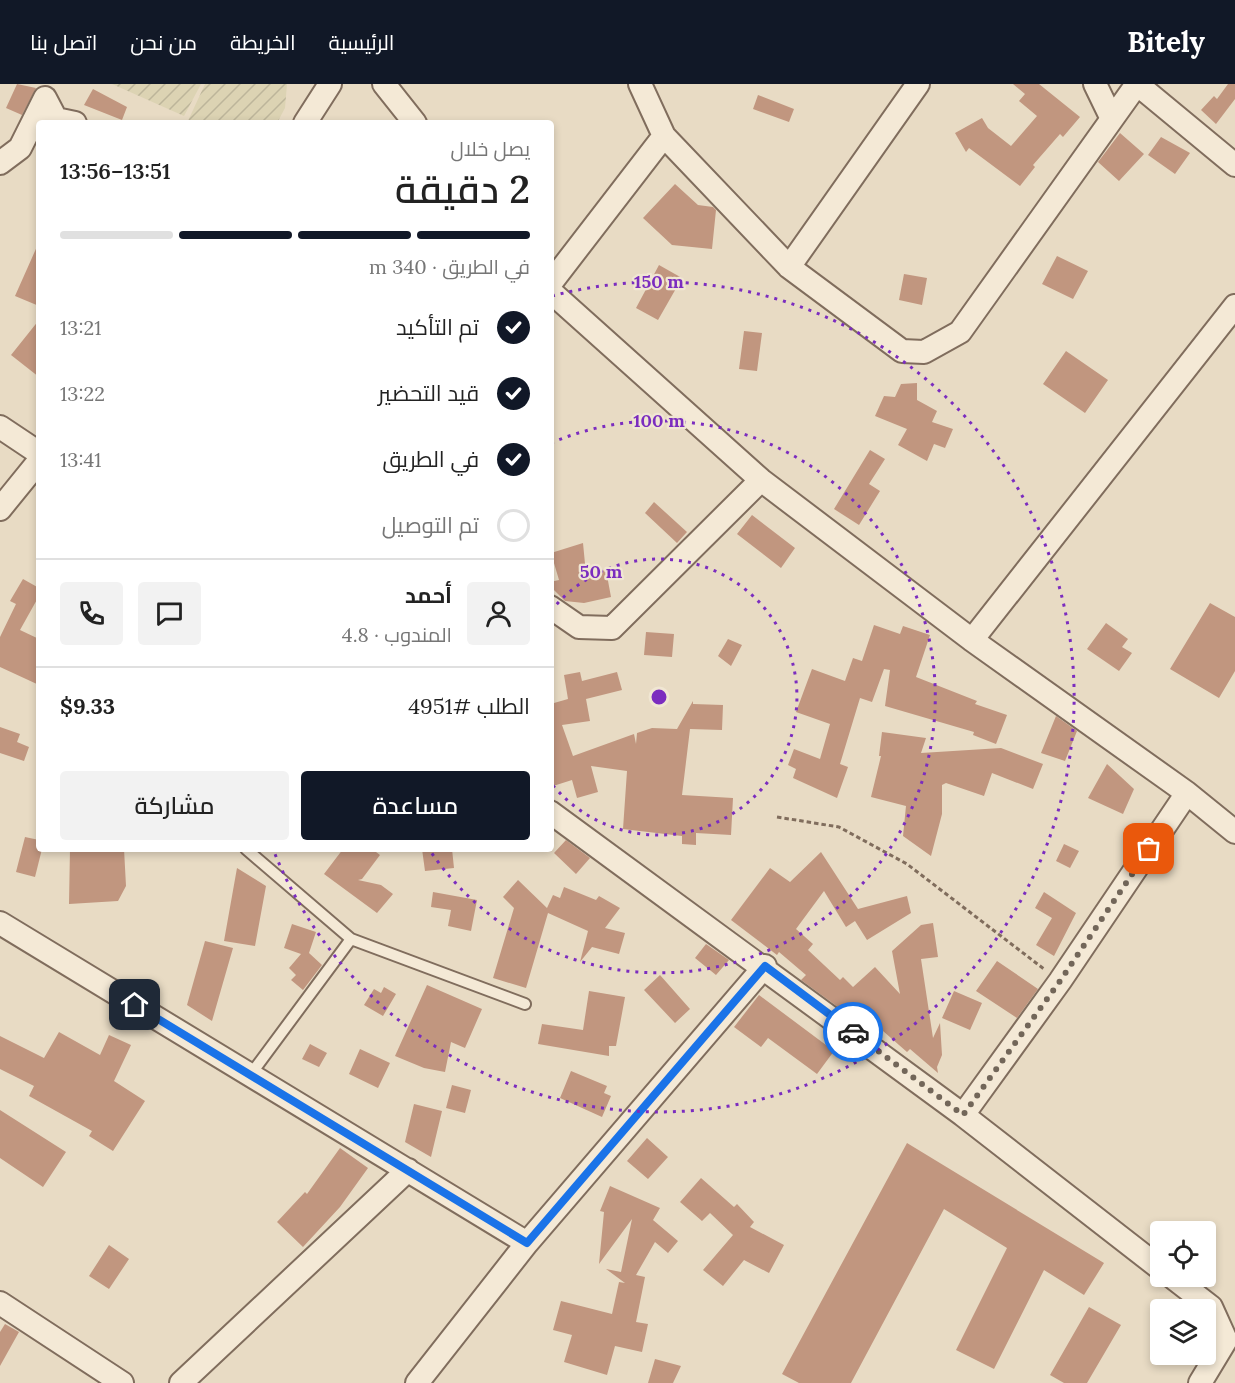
<!DOCTYPE html>
<html lang="ar">
<meta charset="utf-8">
<style>
body{margin:0;font-family:Lora,Cairo,serif;background:#f2f2f2;color:#222;direction:rtl;height:100vh;display:flex;flex-direction:column;font-size:22px;white-space:nowrap}
*{box-sizing:border-box;margin:0}
p{font-size:20px;color:#767676}
.icon{flex:none;width:33px;height:33px;fill:none;stroke:currentColor;stroke-width:2;stroke-linecap:round;stroke-linejoin:round}
.map{position:relative;flex:1;overflow:hidden;direction:ltr}
.side{position:absolute;left:36px;top:36px;width:518px;height:732px;display:flex;flex-direction:column;background:#fff;border-radius:6px;box-shadow:0 3px 9px #0003;direction:rtl}
.side>*{flex:none}
.fabs{position:absolute;left:1150px;top:1137px;display:grid;gap:12px}
.fabs a{display:grid;place-items:center;width:66px;height:66px;border-radius:6px;background:#fff;box-shadow:0 3px 9px #0003;font-size:30px}
.pin{position:absolute;display:grid;place-items:center;width:51px;height:51px;color:#fff;margin:-26px;border-radius:12px;box-shadow:0 3px 9px #0006}
.courier{position:absolute;display:grid;place-items:center;width:60px;height:60px;margin:-30px;border:4px solid #1a73e8;border-radius:50%;background:#fff;color:#222;box-shadow:0 2px 8px #0007}
.head em{font-style:normal;font-weight:600}
.head div{display:flex;flex-direction:column-reverse}
.head{display:flex;align-items:center;justify-content:space-between;height:102px;padding:0 24px}
h1{font-size:39px;font-weight:600;line-height:45px}
.bar{display:grid;grid-template-columns:repeat(4,1fr);gap:9px 6px;align-content:center;height:72px;padding:0 24px}
.bar i{height:8px;border-radius:4px;background:#e0e0e0}
.bar .on{background:#111827}
.bar p{grid-column:span 4}
.line{display:flex;align-items:center;gap:15px;padding:0 24px;border-top:2px solid #e0e0e0}
.line div{flex:1}
.round{display:grid;place-items:center;flex:none;width:63px;height:63px;border-radius:6px;background:#f2f2f2}
ol{padding:0 24px;list-style:none}
li{display:flex;align-items:center;gap:18px;height:66px}
li p{margin-inline-start:auto}
li .icon{padding:6px;border-radius:50%;background:#111827;color:#fff;stroke-width:4}
li:last-child{color:#767676}
li i{width:33px;height:33px;border:3px solid #e0e0e0;border-radius:50%}
.primary-button{display:flex;gap:12px;margin-top:auto;padding:12px 24px}
.primary-button a{flex:1;height:69px;border-radius:6px;background:#111827;color:#fff;font-size:24px;font-weight:600;line-height:69px;text-align:center}
.primary-button a+a{background:#f2f2f2;color:#222}
header{display:flex;align-items:center;gap:36px;box-sizing:border-box;height:84px;padding:0 30px;background:#111827;color:#fff}
header strong{font-size:28px}
nav{display:flex;gap:33px;margin-inline-start:auto;font-size:21px}
.map>svg:first-child{display:block}
.farmland{fill:url(#farmland-furrows)}
.building{fill:#c1967f}
.lines{fill:none;stroke-linecap:round;stroke-linejoin:round}
.service-casing{stroke:#806d5d;stroke-width:14}
.minor-casing{stroke:#806d5d;stroke-width:26}
.path{stroke:#806d5d;stroke-width:3;stroke-dasharray:4.5 3;stroke-linecap:butt}
.service{stroke:#f4e9d6;stroke-width:10}
.minor{stroke:#f4e9d6;stroke-width:22}
.done{stroke:#726659;stroke-width:6;stroke-dasharray:0 10.8}
.route{stroke:#1a73e8;stroke-width:8}
.ring{fill:none;stroke:#7b2cbf;stroke-width:3;stroke-dasharray:3 6}
.centre{fill:#7b2cbf;stroke:#f0e6d3;stroke-width:3}
.ring-label{font-size:18px;text-anchor:middle;font-weight:bold;fill:#7b2cbf;stroke:#f0e6d3;stroke-width:4.5;stroke-linejoin:round;paint-order:stroke}
</style>
<header>
<strong>Bitely</strong>
<nav><a>الرئيسية</a><a>الخريطة</a><a>من نحن</a><a>اتصل بنا</a></nav>
</header>
<div class="map">
<svg width="1235" height="1299" viewBox="0 0 1235 1299">
<defs>
<pattern id="farmland-furrows" width="10" height="10" patternUnits="userSpaceOnUse" patternTransform="scale(1.5)"><rect width="10" height="10" fill="#dcd3b3"/><path d="M-1 1l2-2M0 10L10 0M9 11l2-2" fill="none" stroke="#bdb59a"/></pattern>
</defs>
<rect width="100%" height="100%" fill="#e8dbc4"/>
<!-- farmland -->
<path class="farmland" d="M112,0h89l-17,32z
M205,0h82l-2,24 -8,15h-90z"/>
<!-- building -->
<path class="building" d="M17,0l19,4 -14,27 -16,-7z
M1013,0h26l41,33 -17,20 -3,-3 -27,31 2,2 -15,19 -51,-38 -3,4 -11,-19 27,-15 6,10 23,18 26,-30 -18,-15 6,-7z
M1228,0h7v15l-19,25 -15,-14 13,-14 3,3z
M93,5l34,18 -5,13 -38,-15z
M758,11l36,14 -5,13 -36,-13z
M1120,49l24,21 -25,27 -21,-19z
M1161,53l29,16 -15,21 -27,-19z
M675,100l23,21 15,2 3,3 -4,39 -40,-4 -29,-27z
M39,158v64l-24,-10z
M1057,172l31,15 -15,28 -31,-15z
M659,181l23,13 -24,42 -22,-12z
M904,190l23,4 -5,27 -23,-5z
M39,236v57l-28,-22z
M744,247l18,2 -5,38 -18,-2z
M1066,267l42,29 -23,33 -42,-29z
M917,299v17l20,11 -5,11 21,7 -8,19 -11,-4 -7,17 -29,-16 9,-16 -32,-13 9,-20 11,1 6,-13z
M870,366l15,9 -16,25 11,7 -21,34 -25,-16z
M654,418l33,30 -10,11 -32,-30z
M752,431l43,33 -14,20 -44,-34z
M583,459l3,31 20,-4 5,27 -27,6 -19,-2 -15,-15v-4l9,-2 -8,-27z
M23,495l16,9v8l-19,34 19,9v46l-39,-18v-30l16,-33 -6,-3z
M1210,519l25,14v54l-16,27 -49,-29z
M1106,539l22,16 -6,8 10,6 -13,18 -32,-22z
M874,541l26,9 3,-8 27,9 -14,42 61,24 -2,3 32,11 -11,29 -23,-9 1,-3 -89,-26 5,-36 -6,-1 -12,33 -12,-4 -20,66 8,3 -11,31 -44,-20 3,-9 -8,-4 6,-16 26,10 10,-35 -34,-12 16,-43 33,12 8,-23 9,3z
M646,548l28,2 -2,23 -28,-2z
M728,555l14,6 -11,21 -13,-10z
M580,588l2,9 35,-9 5,18 -36,9 4,22 -28,4 11,31 61,-22 2,10 1,-11 15,-5 25,1 16,-28v3l30,1 -1,25 -32,-1 -8,66 51,3 -2,37 -35,-2v12l-14,-1v-8l-59,-7 4,-58 -36,-5 7,26 -21,6 -5,-18 -22,7v-88l4,4 14,-4 -4,-24z
M1056,632l21,15 -12,30 -24,-8z
M0,643l20,7 -3,8 12,5 -5,14 -24,-8z
M882,648l44,6 -5,15 80,-5 42,16 -10,25 -41,-16 -8,23 -38,-13 -4,2v29l-11,42 -28,-20 3,-30 -35,-9 10,-41h-2z
M1107,680l27,25 -11,25 -35,-16z
M25,753l14,3v9h3l-7,28 -19,-5z
M566,756l24,18 -14,16 -22,-21z
M1064,760l15,7 -9,17 -14,-7z
M70,765h54l2,37 -8,15 -49,3z
M343,765h29l8,6 -18,24 -4,1 23,5 12,9 -16,19 -53,-39z
M422,765h30l2,19 -29,3z
M821,768l37,57 49,-13 4,17 -44,27 -12,-19 -9,6 -22,-36 -28,38 17,15 -5,6 32,30 3,-3 10,10 22,-20 25,27 -8,-43 29,-26 12,-2 5,34 -17,2 12,79 7,-15 2,32 -5,12 1,6 -28,-24 -3,3 -48,-42 -6,8 -52,-38 5,-5 -27,-23 -2,3 -46,-35 39,-52 20,14z
M237,784l29,18 -11,60 -31,-5z
M518,796l29,28 6,-13 7,3 4,-11 32,13 3,-4 21,12 -15,20 20,5 -6,21 -27,-7 -12,15 8,-31 -40,-18 -22,75 -33,-10 21,-70 -11,-11z
M433,808l44,8 -6,31 -23,-5 3,-16 -20,-3z
M1044,808l32,21 -22,43 -18,-11 16,-27 -17,-10z
M292,840l24,8 -7,21 13,12 -19,25 -12,-10 5,-5 -7,-7 12,-14 -17,-6z
M205,857l28,7 -21,73 -25,-16z
M706,860l23,16 -13,15 -21,-17z
M997,877l41,28 -21,29 -41,-27z
M660,891l30,34 -15,14 -31,-33z
M427,901l55,24 -17,39 -14,-6 -6,30 -21,-4 -29,-12z
M384,903l12,7 -13,22 -19,-11 10,-16 7,4z
M589,907l36,6 -9,49h-7v10l-71,-12 4,-20 41,6z
M954,907l28,12 -12,27 -28,-12z
M759,911l75,56 -17,23 -49,-36 -7,9 -27,-20z
M59,948l41,23 9,-20 22,10 -17,36 31,20 -32,50 -24,-15 3,-5 -63,-35 5,-10 -34,-17v-33l44,22z
M310,960l17,9 -8,14 -17,-8z
M360,965l30,14 -12,25 -29,-14z
M571,987l36,15 -3,7 7,3 -9,21 -42,-19z
M452,1001l19,5 -6,23 -19,-5z
M414,1020l28,7 -11,46 -26,-15z
M0,1026l66,42 -23,35 -43,-29z
M647,1054l21,19 -20,22 -21,-18z
M907,1059l197,120 -20,32 -40,-25 -50,99 -38,-19 51,-102 -63,-39 -93,174h-52l-17,-9z
M340,1064l28,20 -28,39 -37,40 -26,-25 28,-30 2,2z
M701,1094l33,29 3,-3 17,18 -4,5 34,18 -15,28 -25,-13 -21,26 -20,-16 30,-35 -23,-22 -8,8 -22,-19z
M610,1102l50,22 -7,12 25,21 -10,12 -13,-11 -19,33 9,2 -9,45 12,2 -6,28 -27,-6 -8,29 -43,-13 8,-27 -19,-5 8,-29 51,13 7,-32 6,1 -19,-14 15,3 11,-53 -33,45 5,-52 -4,-1z
M109,1161l20,14 -20,30 -20,-13z
M1089,1223l32,18 -34,58h-23l-14,-8z
M5,1240l14,8 -19,34v-34z
M655,1275l26,7 -8,17h-25z"/>
<g class="lines">
<defs>
<path id="service" d="M246,765l105,90 -100,135
M351,855l174,65"/>
<path id="minor" d="M384,0l31,39
M1095,0l16,33
M1137,0l98,81
M305,39l25,-39
M664,52l125,131 113,84 22,1 36,-20 177,-248
M0,79l20,-15 25,-50 11,21 19,4
M789,183l129,-183
M550,200l114,-148 -24,-52
M550,207l211,189 211,160 215,153 48,39
M0,343l39,26
M0,425l39,-48
M550,523l29,20 33,1 149,-148
M972,556l263,-334
M550,728l413,303 198,154
M0,839l527,320
M963,1031l97,-134 127,-188
M1171,1192l40,31 15,33 -26,43
M0,1219l122,80
M181,1299l227,-213
M417,1299l110,-140 238,-277"/>
</defs>
<!-- service casing -->
<use href="#service" class="service-casing"/>
<!-- minor casing -->
<use href="#minor" class="minor-casing"/>
<!-- path -->
<path class="path" d="M777,733l62,10 68,37 137,105"/>
<!-- service -->
<use href="#service" class="service"/>
<!-- minor -->
<use href="#minor" class="minor"/>
</g>
<g class="lines">
<!-- done -->
<path class="done" d="M853,948l110,83 97,-134 89,-132"/>
<!-- route -->
<path class="route" d="M135,921l392,238 238,-277 88,66"/>
</g>
<!-- distance rings -->
<g class="ring">
<path d="M551 527A138 138 0 1 1 551 699"/>
<path d="M551 359A276 276 0 1 1 429 765"/>
<path d="M552 212A415 415 0 1 1 273 765"/>
</g>
<circle cx="659" cy="613" r="9" class="centre"/>
<g class="ring-label">
<text x="659" y="204">150 m</text>
<text x="659" y="343">100 m</text>
<text x="601" y="494">50 m</text>
</g>
</svg>
<div class="fabs">
<a><svg class="icon" aria-label="locate" viewBox="0 0 24 24"><circle cx="12" cy="12" r="6"/><path d="M12 2v4M12 18v4M2 12h4M18 12h4"/></svg></a>
<a><svg class="icon" aria-label="layers" viewBox="0 0 24 24"><path d="M12 4l9 5-9 5-9-5zM3 14l9 5 9-5"/></svg></a>
</div>
<div class="pin" style="left:1149px;top:765px;background:#ea580c"><svg class="icon" aria-label="bag" viewBox="0 0 24 24"><path d="M5 8h14l-1 12H6zM9 8a3 3 0 0 1 6 0"/></svg></div>
<div class="pin" style="left:135px;top:921px;background:#1f2937"><svg class="icon" aria-label="home" viewBox="0 0 24 24"><path d="M3 11l9-7 9 7M6 9v11h12V9"/></svg></div>
<div class="courier" style="left:853px;top:948px"><svg class="icon" aria-label="car" viewBox="0 0 24 24"><path d="M5 17H2v-5l4-1 3-4h7l3 4 3 1v5h-3M9 17h6M6 11h13"/><circle cx="7" cy="17" r="2"/><circle cx="17" cy="17" r="2"/></svg></div>
<section class="side">
<div class="head"><div><h1>2 دقيقة</h1><p>يصل خلال</p></div><em>13:51–13:56</em></div>
<div class="bar"><i class="on"></i><i class="on"></i><i class="on"></i><i></i><p>في الطريق · 340 m</p></div>
<ol>
<li><svg class="icon" aria-label="check" viewBox="0 0 24 24"><path d="M5 12l5 5 9-10"/></svg>تم التأكيد<p>13:21</p></li>
<li><svg class="icon" aria-label="check" viewBox="0 0 24 24"><path d="M5 12l5 5 9-10"/></svg>قيد التحضير<p>13:22</p></li>
<li><svg class="icon" aria-label="check" viewBox="0 0 24 24"><path d="M5 12l5 5 9-10"/></svg>في الطريق<p>13:41</p></li>
<li><i></i>تم التوصيل</li>
</ol>
<div class="line" style="height:108px"><a class="round"><svg class="icon" aria-label="person" viewBox="0 0 24 24"><circle cx="12" cy="8" r="4"/><path d="M4 21q1-7 8-7t8 7"/></svg></a><div><b>أحمد</b><p>المندوب · 4.8</p></div><a class="round"><svg class="icon" aria-label="chat" viewBox="0 0 24 24"><path d="M4 5h16v11H9l-5 4z"/></svg></a><a class="round"><svg class="icon" aria-label="phone" viewBox="0 0 24 24"><path d="M5 4h4l2 5-3 2q2 4 5 5l2-3 5 2v4C11 20 4 13 5 4z"/></svg></a></div>
<div class="line" style="height:78px"><div>الطلب #4951</div><b>$9.33</b></div>
<div class="primary-button"><a>مساعدة</a><a>مشاركة</a></div>
</section>
</div>
